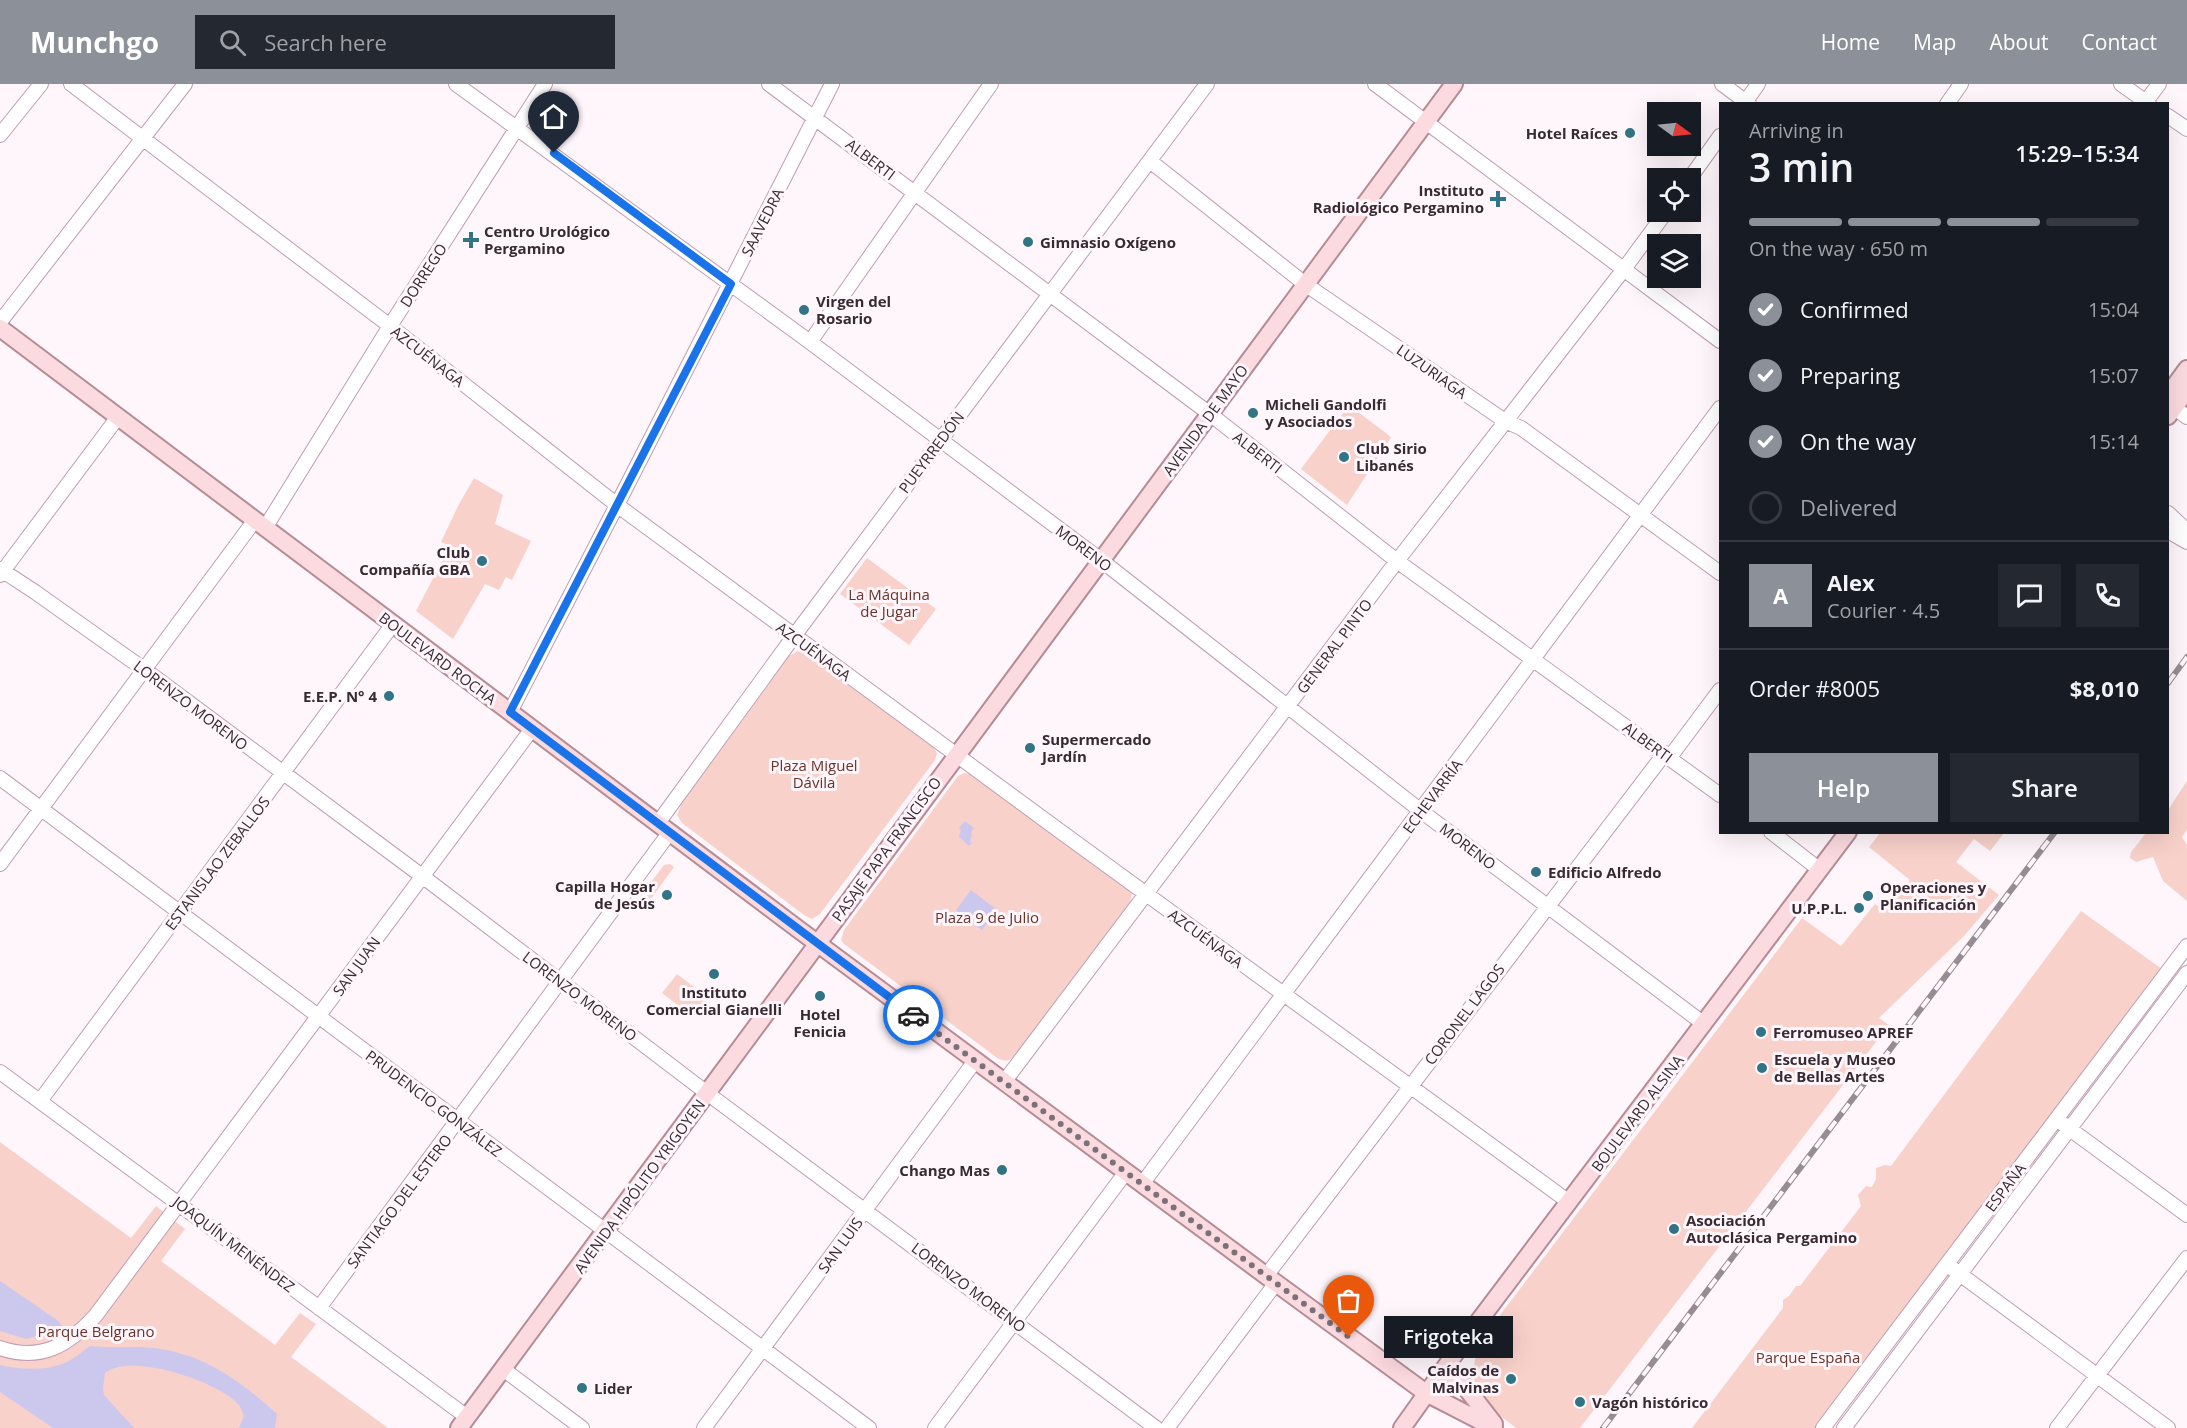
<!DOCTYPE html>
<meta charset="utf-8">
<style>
body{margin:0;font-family:"Open Sans",sans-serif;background:#242831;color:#f1f3f6;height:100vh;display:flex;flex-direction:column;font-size:22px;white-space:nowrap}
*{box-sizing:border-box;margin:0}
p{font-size:20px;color:#9ea1a6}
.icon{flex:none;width:33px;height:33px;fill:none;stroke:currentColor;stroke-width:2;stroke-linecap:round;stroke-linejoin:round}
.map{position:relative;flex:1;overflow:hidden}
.drawer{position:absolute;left:1719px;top:18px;width:450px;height:732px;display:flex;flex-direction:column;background:#171b24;border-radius:0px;box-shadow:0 6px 24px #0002}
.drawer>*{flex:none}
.needle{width:39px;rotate:105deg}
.tools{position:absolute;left:1647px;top:18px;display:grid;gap:12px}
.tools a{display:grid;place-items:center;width:54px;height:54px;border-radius:0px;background:#171b24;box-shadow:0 6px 24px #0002;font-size:30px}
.pin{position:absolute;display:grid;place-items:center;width:51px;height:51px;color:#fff;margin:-62px -26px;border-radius:50% 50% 50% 0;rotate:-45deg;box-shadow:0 0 6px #0007}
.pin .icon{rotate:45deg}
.courier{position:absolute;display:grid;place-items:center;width:60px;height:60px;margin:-30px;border:4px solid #1a73e8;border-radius:50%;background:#fff;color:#222;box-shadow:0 2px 8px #0007}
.bubble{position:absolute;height:42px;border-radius:0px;background:#171b24;box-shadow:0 6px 24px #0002;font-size:20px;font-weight:600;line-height:42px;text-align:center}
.overview em{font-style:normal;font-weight:600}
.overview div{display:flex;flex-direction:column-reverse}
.overview{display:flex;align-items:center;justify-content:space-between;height:102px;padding:0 30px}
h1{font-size:39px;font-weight:600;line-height:45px}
.bar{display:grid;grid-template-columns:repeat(4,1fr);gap:9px 6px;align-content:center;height:72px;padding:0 30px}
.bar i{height:8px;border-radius:4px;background:#363941}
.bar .selected{background:#8c9099}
.bar p{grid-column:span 4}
.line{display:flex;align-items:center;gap:15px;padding:0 30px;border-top:2px solid #363941}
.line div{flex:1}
.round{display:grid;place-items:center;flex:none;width:63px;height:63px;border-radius:0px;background:#242831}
ol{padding:0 30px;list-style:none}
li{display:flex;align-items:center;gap:18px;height:66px}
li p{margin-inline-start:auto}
li .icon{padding:6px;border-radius:50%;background:#8c9099;color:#fff;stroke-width:4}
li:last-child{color:#9ea1a6}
li i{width:33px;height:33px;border:3px solid #363941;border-radius:50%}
.primary-button{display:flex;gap:12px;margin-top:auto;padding:12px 30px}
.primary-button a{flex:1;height:69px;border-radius:0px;background:#8c9099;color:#fff;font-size:24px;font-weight:600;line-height:69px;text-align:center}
.primary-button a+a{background:#242831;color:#f1f3f6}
header{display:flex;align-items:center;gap:36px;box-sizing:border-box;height:84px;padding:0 30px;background:#8c9099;color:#fff}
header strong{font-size:28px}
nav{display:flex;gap:33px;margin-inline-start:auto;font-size:21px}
.search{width:420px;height:54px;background:#242831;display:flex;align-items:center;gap:15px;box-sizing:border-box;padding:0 21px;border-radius:0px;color:#9ea1a6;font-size:22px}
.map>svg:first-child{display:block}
.green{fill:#f8d1ca}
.water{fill:#ccc8ed}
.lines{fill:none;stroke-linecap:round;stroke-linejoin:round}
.minor-casing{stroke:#bf9db2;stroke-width:16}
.major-casing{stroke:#b58c96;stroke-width:20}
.minor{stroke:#fff;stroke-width:14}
.major{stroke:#fbdae0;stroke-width:16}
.rail-casing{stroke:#988c94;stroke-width:6}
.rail{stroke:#fef6fb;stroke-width:4;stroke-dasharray:11;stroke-linecap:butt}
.done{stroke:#7d7179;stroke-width:6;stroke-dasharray:0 10.8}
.route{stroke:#1a73e8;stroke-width:8}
.poi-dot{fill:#317485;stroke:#fef6fb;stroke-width:2}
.labels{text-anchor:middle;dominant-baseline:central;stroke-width:6;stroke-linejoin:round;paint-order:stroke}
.poi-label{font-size:15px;font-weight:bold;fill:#382a33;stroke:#fef6fb;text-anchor:start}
.street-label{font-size:15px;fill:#382a33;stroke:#fef6fb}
.park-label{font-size:15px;fill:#6a3229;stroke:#fef6fb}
</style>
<header>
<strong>Munchgo</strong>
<div class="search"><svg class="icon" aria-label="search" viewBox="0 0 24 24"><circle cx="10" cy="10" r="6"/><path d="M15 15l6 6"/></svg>Search here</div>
<nav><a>Home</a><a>Map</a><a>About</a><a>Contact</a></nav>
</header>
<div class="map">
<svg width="2187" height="1344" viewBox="0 0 2187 1344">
<rect width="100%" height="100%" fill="#fef6fb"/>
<!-- green -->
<path class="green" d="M1349,321l42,32 -44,68 -46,-36z
M474,394l29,17 -8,29 36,17 -19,39 -6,-3 -7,13 -14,-6 -32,55 -37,-28 34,-65 -9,-4 17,-36z
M867,474l69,51 -27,36 -69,-51z
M798,567l6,2 129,94 4,6 -2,7 -115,154 -8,5 -8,-4 -122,-92 -5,-8 4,-10 108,-149z
M964,689l7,1 156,114 5,6 -2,8 -115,153c-5,7 -12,7 -19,2l-152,-113 -3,-4 3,-10 114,-154z
M2187,697v49l-5,7 5,8v56l-24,-20 -10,-24 -17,5 -6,-4 1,-6 15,-19 22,-1v-22z
M1880,749h124l-14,18 -16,-12 -18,23 43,33 -35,41 -85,82 10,7 -309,403h-64l-22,-17 -16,-21 -4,-11v-14l4,-21 324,-426 39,28 34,-42 10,6 25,-30 -41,-33z
M670,780l4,3 -29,40 -8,-6 27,-36z
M2081,827l81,58 -345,459h-125l91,-120v-8l6,-4 7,-10h4l61,-80 -3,-11 8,-9 6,1 4,-8v-11l9,-3 6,1z
M677,890l29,22 -14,20 -30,-23z
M0,1058l131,96 25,-32 29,23 -24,32 114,84 25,-32 16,11 -25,33 97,71h-388z"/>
<!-- water -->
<path class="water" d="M965,737l9,7 -3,4 1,2 -2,8 2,1 -3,3 -10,-9 2,-7 -2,-2z
M971,806l26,20 -15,20 -26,-20z
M0,1197l57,39 5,5 -2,4 -34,10 -26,-8z
M90,1262c18,2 34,1 52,1 56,3 94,30 135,67l-2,14h-36l5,-12c-2,-4 -3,-9 -6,-12 -20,-23 -109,-52 -133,-31l-2,16 1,6 30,33h-81l-53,-36v-27c19,5 48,6 67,-3 8,-4 16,-11 23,-16z"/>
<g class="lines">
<defs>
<path id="minor" d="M71,0l319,242 227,179 436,321 516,376
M456,0l354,258 292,219 319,250 283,213
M769,0l441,330 187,147 323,234
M1375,0l345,257
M1722,0l27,20
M2121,0l28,20
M1744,20l14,-20
M1947,20l14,-20
M2144,20l15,-20
M2168,32l19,13
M0,51l41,-51
M1150,77l155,123 200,137 16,7 199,145
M1690,94l30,-42
M0,238l185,-238
M810,258l181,-258
M2168,319l19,14
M2168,429l19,18
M265,444l125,-202 155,-242
M2168,447l19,11
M0,485l35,23 110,78 277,206 285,217 449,335
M0,491l118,-158
M510,628l107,-207 215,-421
M1670,673l50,-67
M0,694l869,650
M658,739l136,-187 413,-552
M1771,748l49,38
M0,780l255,-344
M0,988l467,345
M1004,998l393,-521 227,-292 42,-57
M40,1017l353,-477
M2063,1040l124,91
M1142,1100l578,-776
M1953,1185l215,159
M1266,1192l399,-523
M319,1224l351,-476
M0,1264c41,14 69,-3 96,-33l436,-586
M503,1285l79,59
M704,1344l271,-367
M935,1344l191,-256
M1167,1344l109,-145
M1823,1344l364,-482
M1844,1344l343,-455
M2057,1344l130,-170"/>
<path id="major" d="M0,244l798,601 478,354 150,110 68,35
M2168,311l19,-26
M2168,332l19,-26
M1444,1285l19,15 31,40
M459,1344l995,-1344
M1402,1344l67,-94 379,-502"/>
</defs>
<!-- minor casing -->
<use href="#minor" class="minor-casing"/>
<!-- major casing -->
<use href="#major" class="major-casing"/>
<!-- minor -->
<use href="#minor" class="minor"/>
<!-- major -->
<use href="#major" class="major"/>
<defs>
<path id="rail" d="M2168,599l19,-26
M1603,1344l452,-596"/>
</defs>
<!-- rail casing -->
<use href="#rail" class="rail-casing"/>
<!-- rail -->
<use href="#rail" class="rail"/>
</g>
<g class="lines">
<!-- done -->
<path class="done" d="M913,931l436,322"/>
<!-- route -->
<path class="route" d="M554,69l177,131 -221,428 403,303"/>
</g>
<!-- markers -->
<g class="poi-dot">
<circle cx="1630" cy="49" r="6"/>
<path d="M1495 106h6v6h6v6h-6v6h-6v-6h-6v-6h6z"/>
<path d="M468 147h6v6h6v6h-6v6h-6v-6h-6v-6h6z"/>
<circle cx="1028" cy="158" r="6"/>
<circle cx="804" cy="226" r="6"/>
<circle cx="1253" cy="329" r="6"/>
<circle cx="1344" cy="373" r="6"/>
<circle cx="482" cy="477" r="6"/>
<circle cx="389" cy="612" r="6"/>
<circle cx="1030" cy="664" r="6"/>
<circle cx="1536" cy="788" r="6"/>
<circle cx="667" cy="811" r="6"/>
<circle cx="1868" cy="812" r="6"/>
<circle cx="1859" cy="824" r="6"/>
<circle cx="714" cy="890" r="6"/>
<circle cx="820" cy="912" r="6"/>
<circle cx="1761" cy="948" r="6"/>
<circle cx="1762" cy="984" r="6"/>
<circle cx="1002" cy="1086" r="6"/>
<circle cx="1674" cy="1145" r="6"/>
<circle cx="1511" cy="1295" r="6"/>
<circle cx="582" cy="1304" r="6"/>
<circle cx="1580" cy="1318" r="6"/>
</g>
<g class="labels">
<!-- poi labels -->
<g class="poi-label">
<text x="1618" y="49" text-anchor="end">Hotel Raíces</text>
<text x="1484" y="106" text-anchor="end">Instituto<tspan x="1484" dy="17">Radiológico Pergamino</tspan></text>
<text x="484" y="147">Centro Urológico<tspan x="484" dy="17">Pergamino</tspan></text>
<text x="1040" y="158">Gimnasio Oxígeno</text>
<text x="816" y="217">Virgen del<tspan x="816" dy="17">Rosario</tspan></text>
<text x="1265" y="320">Micheli Gandolfi<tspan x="1265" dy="17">y Asociados</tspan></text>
<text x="1356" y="364">Club Sirio<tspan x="1356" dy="17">Libanés</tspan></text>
<text x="470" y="468" text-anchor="end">Club<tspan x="470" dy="17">Compañía GBA</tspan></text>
<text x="377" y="612" text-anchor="end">E.E.P. N° 4</text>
<text x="1042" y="655">Supermercado<tspan x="1042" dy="17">Jardín</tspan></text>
<text x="1548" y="788">Edificio Alfredo</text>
<text x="655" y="802" text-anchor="end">Capilla Hogar<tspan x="655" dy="17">de Jesús</tspan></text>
<text x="1880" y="803">Operaciones y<tspan x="1880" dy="17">Planificación</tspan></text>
<text x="1847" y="824" text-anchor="end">U.P.P.L.</text>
<text x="714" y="908" text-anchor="middle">Instituto<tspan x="714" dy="17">Comercial Gianelli</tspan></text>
<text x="820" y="930" text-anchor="middle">Hotel<tspan x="820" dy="17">Fenicia</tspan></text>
<text x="1773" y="948">Ferromuseo APREF</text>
<text x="1774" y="975">Escuela y Museo<tspan x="1774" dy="17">de Bellas Artes</tspan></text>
<text x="990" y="1086" text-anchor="end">Chango Mas</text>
<text x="1686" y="1136">Asociación<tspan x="1686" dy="17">Autoclásica Pergamino</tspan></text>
<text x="1499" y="1286" text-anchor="end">Caídos de<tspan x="1499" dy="17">Malvinas</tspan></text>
<text x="594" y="1304">Lider</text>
<text x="1592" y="1318">Vagón histórico</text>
</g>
<!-- street labels -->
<g class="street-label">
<text transform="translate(871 75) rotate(37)">ALBERTI</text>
<text transform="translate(762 138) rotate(-63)">SAAVEDRA</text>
<text transform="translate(423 191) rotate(-57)">DORREGO</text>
<text transform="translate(428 272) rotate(38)">AZCUÉNAGA</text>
<text transform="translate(1432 287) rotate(35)">LUZURIAGA</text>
<text transform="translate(1205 336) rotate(-54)">AVENIDA DE MAYO</text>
<text transform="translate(931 368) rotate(-53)">PUEYRREDÓN</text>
<text transform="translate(1258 368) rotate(38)">ALBERTI</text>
<text transform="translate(1084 464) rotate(37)">MORENO</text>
<text transform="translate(1334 562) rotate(-53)">GENERAL PINTO</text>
<text transform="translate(814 567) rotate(36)">AZCUÉNAGA</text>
<text transform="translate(438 574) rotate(37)">BOULEVARD ROCHA</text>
<text transform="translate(191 621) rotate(37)">LORENZO MORENO</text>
<text transform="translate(1648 658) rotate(36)">ALBERTI</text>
<text transform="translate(1432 712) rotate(-53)">ECHEVARRÍA</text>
<text transform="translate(1468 762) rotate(37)">MORENO</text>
<text transform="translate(886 765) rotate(-54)">PASAJE PAPA FRANCISCO</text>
<text transform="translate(217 779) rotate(-53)">ESTANISLAO ZEBALLOS</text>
<text transform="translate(1206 854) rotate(36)">AZCUÉNAGA</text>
<text transform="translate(356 882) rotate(-54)">SAN JUAN</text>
<text transform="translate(580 912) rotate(37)">LORENZO MORENO</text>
<text transform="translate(1464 930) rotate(-53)">CORONEL LAGOS</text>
<text transform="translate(434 1019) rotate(37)">PRUDENCIO GONZÁLEZ</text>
<text transform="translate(1637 1029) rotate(-53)">BOULEVARD ALSINA</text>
<text transform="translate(639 1102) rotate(-54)">AVENIDA HIPÓLITO YRIGOYEN</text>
<text transform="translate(2005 1103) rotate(-53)">ESPAÑA</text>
<text transform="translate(399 1117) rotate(-53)">SANTIAGO DEL ESTERO</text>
<text transform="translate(234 1160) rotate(37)">JOAQUÍN MENÉNDEZ</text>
<text transform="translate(840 1161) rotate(-54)">SAN LUIS</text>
<text transform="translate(969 1203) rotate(37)">LORENZO MORENO</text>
</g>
<!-- park labels -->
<g class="park-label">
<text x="889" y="510">La Máquina<tspan x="889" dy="17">de Jugar</tspan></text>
<text x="814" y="681">Plaza Miguel<tspan x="814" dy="17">Dávila</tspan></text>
<text x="987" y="833">Plaza 9 de Julio</text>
<text x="96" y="1247">Parque Belgrano</text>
<text x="1808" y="1273">Parque España</text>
</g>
</g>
</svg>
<div class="tools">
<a><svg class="needle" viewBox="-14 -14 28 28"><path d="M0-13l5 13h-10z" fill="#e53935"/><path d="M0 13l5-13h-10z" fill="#9ea1a6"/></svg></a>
<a><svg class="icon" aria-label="locate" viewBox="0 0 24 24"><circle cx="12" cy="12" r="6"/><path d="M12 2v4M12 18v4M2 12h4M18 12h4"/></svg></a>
<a><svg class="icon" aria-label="layers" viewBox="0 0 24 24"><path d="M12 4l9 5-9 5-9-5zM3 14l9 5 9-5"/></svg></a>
</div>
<div class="pin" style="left:1349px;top:1253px;background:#ea580c"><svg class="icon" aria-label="bag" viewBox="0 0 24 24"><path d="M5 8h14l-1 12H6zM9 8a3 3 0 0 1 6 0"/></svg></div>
<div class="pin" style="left:554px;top:69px;background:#1f2937"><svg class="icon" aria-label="home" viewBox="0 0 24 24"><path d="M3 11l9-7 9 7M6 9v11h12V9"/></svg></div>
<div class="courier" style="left:913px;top:931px"><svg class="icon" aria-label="car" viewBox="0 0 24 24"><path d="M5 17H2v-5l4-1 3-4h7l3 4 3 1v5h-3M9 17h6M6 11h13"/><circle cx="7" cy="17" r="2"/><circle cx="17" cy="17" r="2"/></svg></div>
<div class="bubble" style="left:1384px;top:1232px;width:129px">Frigoteka</div>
<section class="drawer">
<div class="overview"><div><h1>3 min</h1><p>Arriving in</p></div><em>15:29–15:34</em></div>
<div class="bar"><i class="selected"></i><i class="selected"></i><i class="selected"></i><i></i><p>On the way · 650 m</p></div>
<ol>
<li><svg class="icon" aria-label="check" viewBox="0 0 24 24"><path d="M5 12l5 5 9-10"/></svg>Confirmed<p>15:04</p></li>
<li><svg class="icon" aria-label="check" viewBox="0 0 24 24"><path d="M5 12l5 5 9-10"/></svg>Preparing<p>15:07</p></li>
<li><svg class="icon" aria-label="check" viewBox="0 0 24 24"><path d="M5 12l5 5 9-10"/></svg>On the way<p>15:14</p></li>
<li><i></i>Delivered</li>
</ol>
<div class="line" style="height:108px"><b class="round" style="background:#8c9099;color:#fff">A</b><div><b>Alex</b><p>Courier · 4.5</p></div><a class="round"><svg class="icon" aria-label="chat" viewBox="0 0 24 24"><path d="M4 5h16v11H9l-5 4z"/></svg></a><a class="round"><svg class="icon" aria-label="phone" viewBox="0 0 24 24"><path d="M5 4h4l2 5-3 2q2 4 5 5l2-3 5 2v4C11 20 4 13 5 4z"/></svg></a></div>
<div class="line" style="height:78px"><div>Order #8005</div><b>$8,010</b></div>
<div class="primary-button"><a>Help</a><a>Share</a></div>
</section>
</div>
